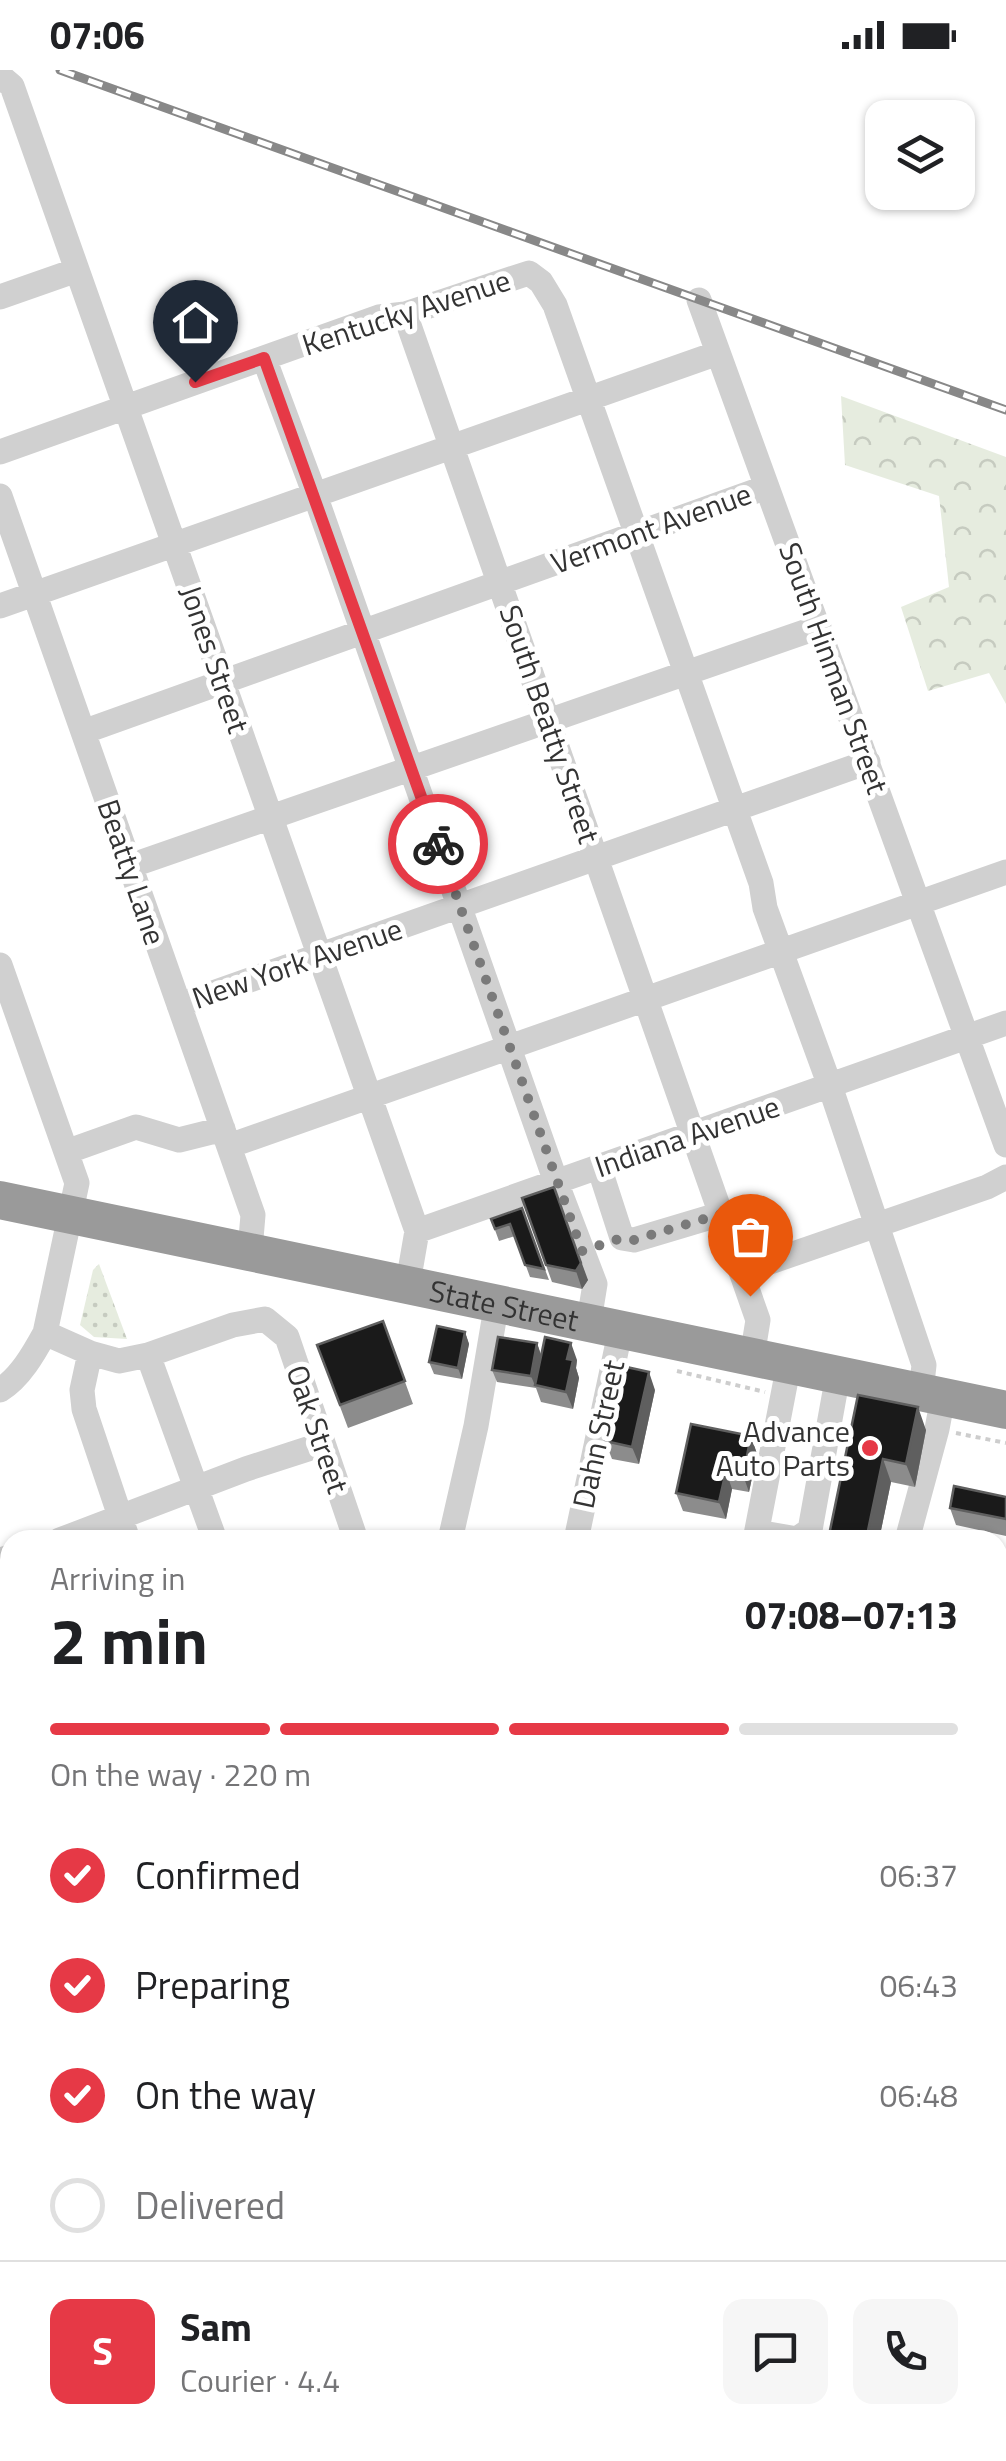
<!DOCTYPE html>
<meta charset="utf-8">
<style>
body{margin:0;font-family:"Titillium Web",sans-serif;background:#f6f6f6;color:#202124;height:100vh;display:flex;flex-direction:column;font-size:38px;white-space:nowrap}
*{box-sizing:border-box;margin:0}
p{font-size:32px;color:#757577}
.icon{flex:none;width:55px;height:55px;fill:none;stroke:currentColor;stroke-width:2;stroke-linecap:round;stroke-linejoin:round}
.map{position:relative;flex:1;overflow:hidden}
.drawer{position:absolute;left:0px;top:1460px;width:1008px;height:932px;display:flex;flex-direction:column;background:#fff;border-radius:30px 30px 0 0;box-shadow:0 2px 8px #0004}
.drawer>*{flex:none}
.fabs{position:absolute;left:865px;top:30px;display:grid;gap:20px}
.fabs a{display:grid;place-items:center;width:110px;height:110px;border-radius:20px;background:#fff;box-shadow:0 2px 8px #0004;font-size:50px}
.pin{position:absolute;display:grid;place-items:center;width:85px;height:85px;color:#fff;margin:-102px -42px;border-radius:50% 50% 50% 0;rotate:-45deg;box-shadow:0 0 10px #0007}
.pin .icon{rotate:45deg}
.courier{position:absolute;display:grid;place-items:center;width:100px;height:100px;margin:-50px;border:8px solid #e63946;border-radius:50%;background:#fff;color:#222;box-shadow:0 2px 12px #0007}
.head em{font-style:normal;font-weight:700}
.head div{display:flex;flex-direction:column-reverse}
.head{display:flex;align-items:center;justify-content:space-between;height:170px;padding:0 50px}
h1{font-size:65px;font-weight:700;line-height:75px}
.bar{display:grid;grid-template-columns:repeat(4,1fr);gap:15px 10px;align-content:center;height:120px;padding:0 50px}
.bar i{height:12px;border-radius:8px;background:#e0e0e0}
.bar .on{background:#e63946}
.bar p{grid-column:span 4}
.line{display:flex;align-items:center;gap:25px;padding:0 50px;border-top:2px solid #e0e0e0}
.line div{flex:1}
.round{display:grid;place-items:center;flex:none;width:105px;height:105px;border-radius:20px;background:#f6f6f6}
ol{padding:0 50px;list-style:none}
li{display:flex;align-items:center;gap:30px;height:110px}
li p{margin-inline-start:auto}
li .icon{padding:10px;border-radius:50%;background:#e63946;color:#fff;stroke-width:4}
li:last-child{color:#757577}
li i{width:55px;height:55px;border:5px solid #e0e0e0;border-radius:50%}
.status{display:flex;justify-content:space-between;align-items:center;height:70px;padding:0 50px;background:#fff;direction:ltr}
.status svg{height:28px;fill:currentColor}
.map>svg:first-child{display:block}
.forest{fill:url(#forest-crowns)}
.park{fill:url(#park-dots)}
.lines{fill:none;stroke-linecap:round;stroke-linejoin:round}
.river{stroke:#cfe2ee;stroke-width:32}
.path{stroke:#cdcdcd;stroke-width:4;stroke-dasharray:5 5;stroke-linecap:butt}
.minor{stroke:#d0d0d0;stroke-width:25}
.highway{stroke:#9a9a9a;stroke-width:38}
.rail-casing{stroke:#888;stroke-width:9}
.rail{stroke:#fff;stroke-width:5;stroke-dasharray:15;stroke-linecap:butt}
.wall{fill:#8c8c8c}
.shaded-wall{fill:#5f5f5f}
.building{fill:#1a1a1a;stroke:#5f5f5f;stroke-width:2.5}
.done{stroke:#7a7a7a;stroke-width:10;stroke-dasharray:0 18}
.route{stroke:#e63946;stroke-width:12}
.poi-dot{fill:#e63946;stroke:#fff;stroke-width:4}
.labels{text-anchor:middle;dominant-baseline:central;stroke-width:10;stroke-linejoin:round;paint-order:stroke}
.street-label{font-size:30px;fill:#333;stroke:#fff}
.poi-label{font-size:30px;fill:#333;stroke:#fff;text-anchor:end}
</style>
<div class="status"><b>07:06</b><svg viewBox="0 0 49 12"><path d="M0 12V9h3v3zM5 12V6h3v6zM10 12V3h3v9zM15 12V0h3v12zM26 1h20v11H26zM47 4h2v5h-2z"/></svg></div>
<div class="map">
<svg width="1006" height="2391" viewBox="0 0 1006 2391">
<defs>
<pattern id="forest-crowns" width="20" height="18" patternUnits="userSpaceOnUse" patternTransform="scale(2.5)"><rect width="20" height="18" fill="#e6ecdf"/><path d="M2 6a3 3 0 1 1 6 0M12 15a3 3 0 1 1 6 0" fill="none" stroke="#c6cbc0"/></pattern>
<pattern id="park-dots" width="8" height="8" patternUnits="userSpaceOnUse" patternTransform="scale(2.5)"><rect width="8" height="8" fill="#e6ecdf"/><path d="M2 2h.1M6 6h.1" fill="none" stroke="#c6cbc0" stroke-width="1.8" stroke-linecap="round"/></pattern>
</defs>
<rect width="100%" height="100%" fill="#fff"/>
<!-- forest -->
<path class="forest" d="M841,326l165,61v247l-17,-31 -61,18 -27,-84 48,-20 -10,-91 -94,-31z"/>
<!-- park -->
<path class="park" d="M99,1194l28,75 -33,-2 -14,-12 13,-55z"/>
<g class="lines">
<!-- river -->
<path class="river" d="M998,2246l8,-15
M927,2391l1,-9"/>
<!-- path -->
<path class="path" d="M677,1301l88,21
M956,1363l50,10
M790,2391l4,-9"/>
<!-- minor -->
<path class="minor" d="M0,6l12,10 405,1145 -9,52
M0,227l77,-27
M699,230l307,845
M405,244l353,1006 -6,37
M264,288l51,137 241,687 39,102 -6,37
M0,382l379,-135 26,-3 124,-41 12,9 14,23 206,578 4,25 65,178 94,279 -3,27
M0,426l253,719 -3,35
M0,536l718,-253
M83,662l684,-245
M130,796l689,-239
M0,895l77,218 -32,150c-11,20 -25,45 -45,57
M179,935l689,-243
M229,1076l777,-274
M66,1082l70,-25 43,13 44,-11
M599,1097l23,71 12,2 87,-26
M417,1161l589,-208
M741,1202l246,-85 19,-10
M45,1263l45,20 29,8 29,-6 85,-30 32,-6 22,18 69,203
M90,1283l-8,37 2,19 44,131
M148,1285l67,185
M757,1462l40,7 13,-9 28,-155
M60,1470l186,-71 77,-25
M450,1470l26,-114 21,-124
M576,1470l45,-212
M755,1470l34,-176
M907,1470l30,-111 6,-32
M0,1490l10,-3
M0,1617l10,-3
M998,1637l8,2
M998,1688l8,-6
M998,1744l8,-4
M0,1759l10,-4
M0,1814l10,28
M0,1915l10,-4
M998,1931l8,-5
M0,2351l10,27
M140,2382l9,9
M287,2382l6,9
M374,2382l3,9
M753,2382l3,9"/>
<!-- highway -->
<path class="highway" id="s1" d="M0,1130l1006,210"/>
<defs>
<path id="rail" d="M60,0l946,340"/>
</defs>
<!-- rail casing -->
<use href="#rail" class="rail-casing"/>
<!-- rail -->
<use href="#rail" class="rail"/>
</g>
<!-- wall -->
<path class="wall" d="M522,1128l66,82 -6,9 -30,-7z
M522,1138l27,72 -19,-3 -15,-41 -16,5 -8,-22z
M383,1251l30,83 -65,24 -31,-83z
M465,1262l4,12 -7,35 -28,-5 -5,-12z
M537,1273l4,12 36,5 -1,8 3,10 -6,31 -32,-7 -5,-14 -39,-6 -5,-12z
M655,1320l-16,74 -27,-5 -7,-18z
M858,1325l68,35 -11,57 -24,-5 -12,58h-51z
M751,1366l6,18 -8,38 -17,-3 -6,30 -43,-8 -7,-18z
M1006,1427v39l-50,-11 -6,-17z
M805,2382h44l-5,9h-22z"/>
<!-- shaded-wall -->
<path class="shaded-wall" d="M554,1117l34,93 -6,9 -6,-18z
M465,1262l4,12 -7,35 -4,-11z
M537,1273l4,12 -6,30 1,3 -5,-12z
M571,1273l6,17 -1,8 3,10 -6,31 -7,-17 1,-33z
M649,1302l6,18 -16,74 -7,-17z
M918,1337l8,23 -11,57 -9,-23z
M751,1366l6,18 -8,38 -6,-17z
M883,1389l8,23 -12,58h-13z
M726,1401l6,18 -6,30 -7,-17z
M834,2382h15l-5,9h-7z"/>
<!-- building -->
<path class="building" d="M554,1117l27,76 -5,8 -30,-6 -24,-67z
M522,1138l22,61 -19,-4 -15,-41 -15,5 -4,-10z
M383,1251l22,60 -65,24 -23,-60z
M437,1256l28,6 -7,36 -29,-6z
M498,1267l39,6 -6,33 -39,-6z
M545,1267l26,6 -4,16 6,1 -7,32 -31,-7z
M622,1296l27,6 -17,75 -27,-6z
M858,1325l60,12 -12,57 -23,-5 -17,81h-38z
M691,1354l60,12 -8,39 -17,-4 -7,31 -43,-9z
M954,1416l52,11v22l-56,-11z
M408,2382h327l2,9h-327z"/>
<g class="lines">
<!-- done -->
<path class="done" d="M438,774l144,407 40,-13 12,2 87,-26 29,82"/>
<!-- route -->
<path class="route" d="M195,312l69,-24 174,486"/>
</g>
<!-- markers -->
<circle class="poi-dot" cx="870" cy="1378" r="10"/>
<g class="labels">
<!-- street labels -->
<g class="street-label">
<text transform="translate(406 242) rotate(-18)">Kentucky Avenue</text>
<text transform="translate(651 458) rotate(-20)">Vermont Avenue</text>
<text transform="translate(215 589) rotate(71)">Jones Street</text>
<text transform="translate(834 598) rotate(70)">South Hinman Street</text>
<text transform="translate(550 654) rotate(71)">South Beatty Street</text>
<text transform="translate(132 802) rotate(71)">Beatty Lane</text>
<text transform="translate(297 893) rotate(-19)">New York Avenue</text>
<text transform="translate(687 1066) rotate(-19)">Indiana Avenue</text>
<text stroke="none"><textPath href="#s1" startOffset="515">State Street</textPath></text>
<text transform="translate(318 1359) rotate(71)">Oak Street</text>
<text transform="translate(598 1364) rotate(-78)">Dahn Street</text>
</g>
<!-- poi labels -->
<g class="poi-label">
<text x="850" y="1361">Advance<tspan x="850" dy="34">Auto Parts</tspan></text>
</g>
</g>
</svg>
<div class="fabs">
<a><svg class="icon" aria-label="layers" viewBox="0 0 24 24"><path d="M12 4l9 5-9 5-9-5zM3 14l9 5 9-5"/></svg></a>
</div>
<div class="pin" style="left:750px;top:1226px;background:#ea580c"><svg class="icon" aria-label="bag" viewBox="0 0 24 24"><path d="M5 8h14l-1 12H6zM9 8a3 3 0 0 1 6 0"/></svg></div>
<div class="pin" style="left:195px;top:312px;background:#1f2937"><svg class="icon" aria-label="home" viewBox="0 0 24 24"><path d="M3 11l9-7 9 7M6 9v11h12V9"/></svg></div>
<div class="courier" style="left:438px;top:774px"><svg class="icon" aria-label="bike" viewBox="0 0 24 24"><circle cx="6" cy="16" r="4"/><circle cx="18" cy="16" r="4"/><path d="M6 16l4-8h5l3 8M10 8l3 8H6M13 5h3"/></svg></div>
<section class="drawer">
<div class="head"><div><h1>2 min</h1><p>Arriving in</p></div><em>07:08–07:13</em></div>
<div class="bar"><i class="on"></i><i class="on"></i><i class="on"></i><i></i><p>On the way · 220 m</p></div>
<ol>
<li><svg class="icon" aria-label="check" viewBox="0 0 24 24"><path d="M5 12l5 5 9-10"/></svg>Confirmed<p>06:37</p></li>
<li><svg class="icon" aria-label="check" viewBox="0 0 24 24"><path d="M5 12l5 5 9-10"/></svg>Preparing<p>06:43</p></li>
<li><svg class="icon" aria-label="check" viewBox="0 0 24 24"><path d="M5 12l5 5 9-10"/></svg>On the way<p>06:48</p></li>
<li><i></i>Delivered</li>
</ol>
<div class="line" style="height:180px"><b class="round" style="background:#e63946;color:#fff">S</b><div><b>Sam</b><p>Courier · 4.4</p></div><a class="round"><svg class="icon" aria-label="chat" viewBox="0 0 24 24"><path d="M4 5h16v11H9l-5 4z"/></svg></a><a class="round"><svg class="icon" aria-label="phone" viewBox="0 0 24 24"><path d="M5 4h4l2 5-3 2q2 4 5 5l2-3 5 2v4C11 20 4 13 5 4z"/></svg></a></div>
</section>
</div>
